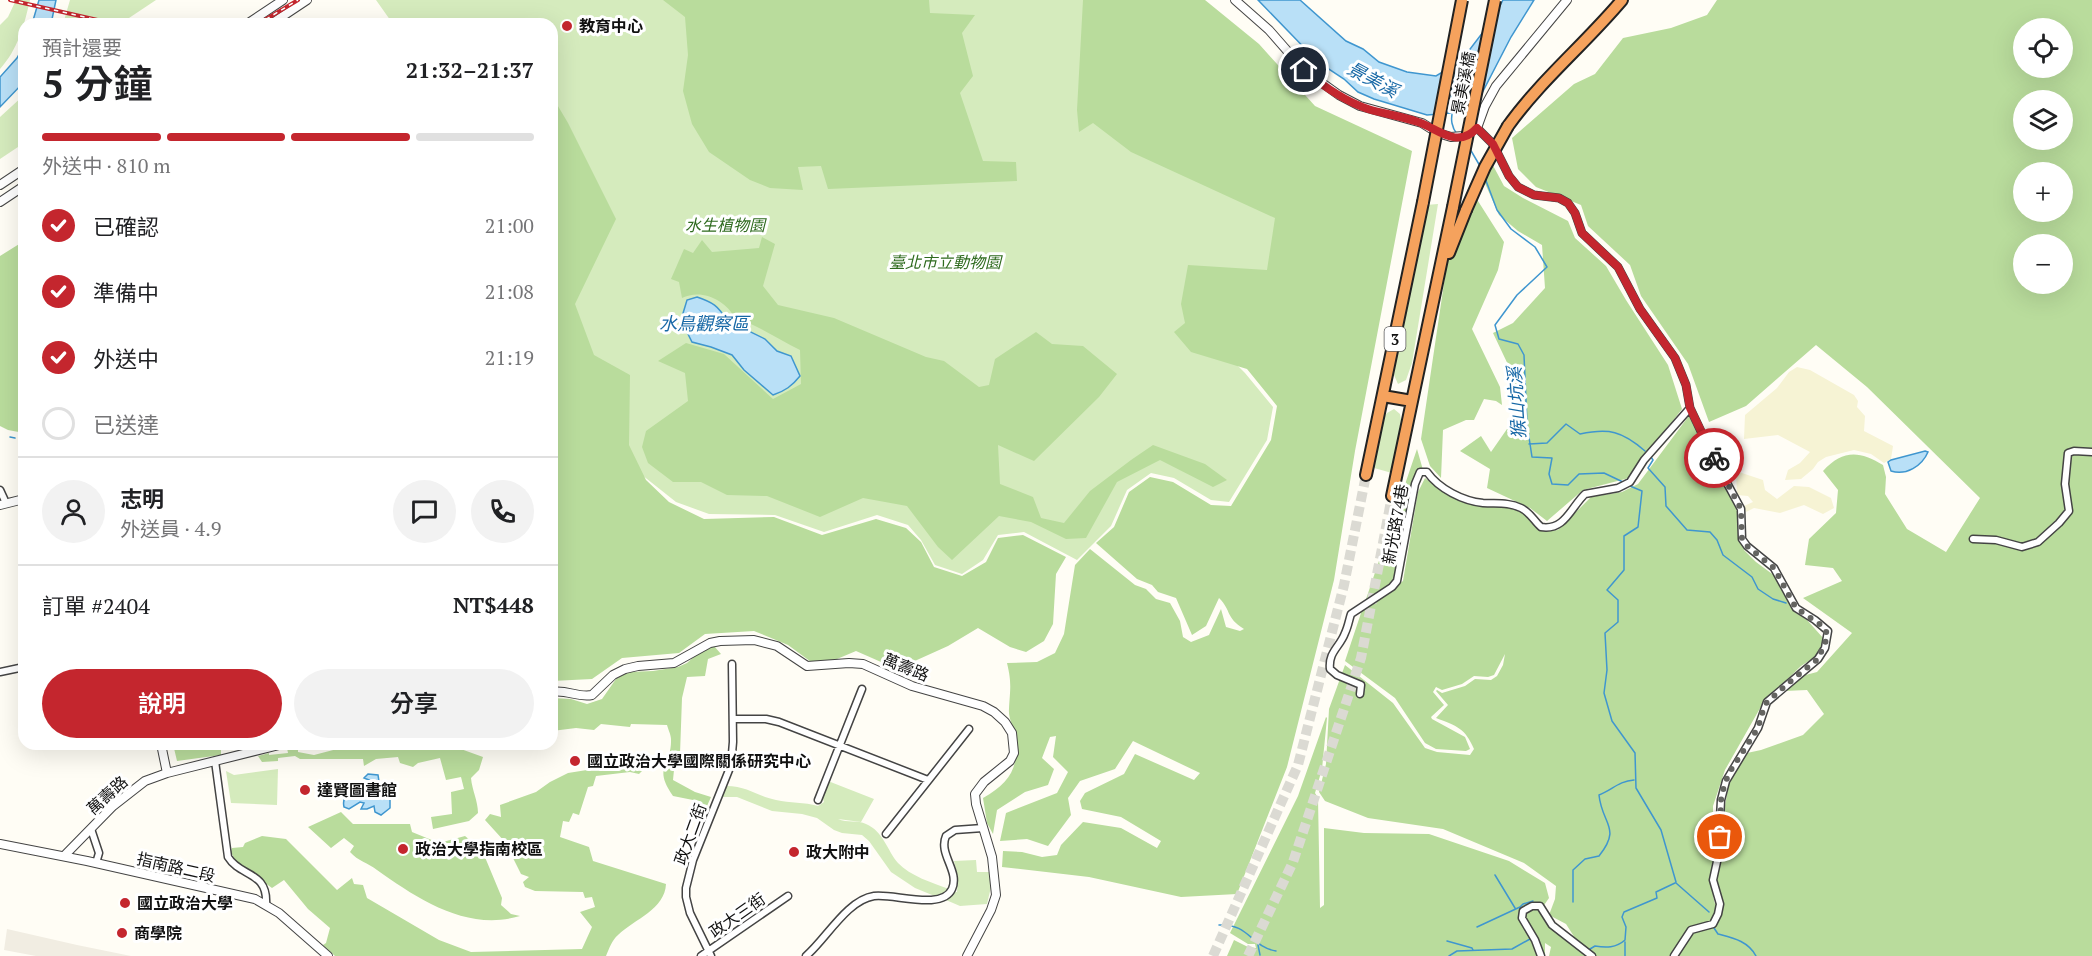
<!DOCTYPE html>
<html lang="zh-TW">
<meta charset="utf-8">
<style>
body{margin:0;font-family:"PT Serif","Noto Sans TC",serif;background:#f2f2f2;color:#202124;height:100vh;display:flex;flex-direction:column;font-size:22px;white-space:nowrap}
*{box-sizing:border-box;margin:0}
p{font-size:20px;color:#757577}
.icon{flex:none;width:33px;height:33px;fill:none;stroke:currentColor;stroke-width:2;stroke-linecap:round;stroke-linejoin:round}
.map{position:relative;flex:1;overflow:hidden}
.drawer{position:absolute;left:18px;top:18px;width:540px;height:732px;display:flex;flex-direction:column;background:#fff;border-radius:18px;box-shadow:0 6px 24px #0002}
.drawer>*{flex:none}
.buttons{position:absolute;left:2013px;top:18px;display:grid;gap:12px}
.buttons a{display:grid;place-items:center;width:60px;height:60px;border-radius:50%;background:#fff;box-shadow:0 6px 24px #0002;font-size:30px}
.pin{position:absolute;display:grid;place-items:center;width:51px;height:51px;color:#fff;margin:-26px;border:3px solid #fff;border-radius:50%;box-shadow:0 2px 6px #0007}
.courier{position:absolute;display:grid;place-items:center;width:60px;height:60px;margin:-30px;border:4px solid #c4262e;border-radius:50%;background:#fff;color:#222;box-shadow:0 2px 8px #0007}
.summary em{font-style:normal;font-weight:600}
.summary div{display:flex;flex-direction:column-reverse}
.summary{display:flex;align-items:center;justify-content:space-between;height:102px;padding:0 24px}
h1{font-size:39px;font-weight:600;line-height:45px}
.bar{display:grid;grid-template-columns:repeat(4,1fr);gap:9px 6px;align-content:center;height:72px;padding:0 24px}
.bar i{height:8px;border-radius:4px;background:#e0e0e0}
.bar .active{background:#c4262e}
.bar p{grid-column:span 4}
.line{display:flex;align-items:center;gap:15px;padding:0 24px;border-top:2px solid #e0e0e0}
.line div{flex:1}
.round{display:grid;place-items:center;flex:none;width:63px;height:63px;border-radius:32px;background:#f2f2f2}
ol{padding:0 24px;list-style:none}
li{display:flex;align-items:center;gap:18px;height:66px}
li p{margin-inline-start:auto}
li .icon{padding:6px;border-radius:50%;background:#c4262e;color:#fff;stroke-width:4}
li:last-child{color:#757577}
li i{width:33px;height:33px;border:3px solid #e0e0e0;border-radius:50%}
.cta{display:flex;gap:12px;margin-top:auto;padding:12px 24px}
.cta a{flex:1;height:69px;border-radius:36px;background:#c4262e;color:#fff;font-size:24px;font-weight:600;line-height:69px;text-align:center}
.cta a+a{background:#f2f2f2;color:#202124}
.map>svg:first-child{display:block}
.farmland{fill:#f6f3d4}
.green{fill:#d5ebbd}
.forest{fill:#b9dc9c;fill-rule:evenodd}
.plaza{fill:#f1ede2}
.water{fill:#b9e0f7;stroke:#3f96cf;stroke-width:1.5}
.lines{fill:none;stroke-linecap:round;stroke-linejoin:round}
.stream{stroke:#3f96cf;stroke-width:1.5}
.motorway-tunnel{stroke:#dbdad3;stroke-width:10;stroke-dasharray:10 5;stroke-linecap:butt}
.minor-casing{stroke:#444;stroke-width:9}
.tertiary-casing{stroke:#444;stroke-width:10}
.motorway-casing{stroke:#222;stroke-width:14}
.minor{stroke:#fff;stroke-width:6}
.tertiary{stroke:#fff;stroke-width:8}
.motorway{stroke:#f5a25d;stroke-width:10}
.rail-casing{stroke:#c4262e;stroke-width:4}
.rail{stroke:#fff;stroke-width:1.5;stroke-dasharray:4.5;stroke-linecap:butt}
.motorway-bridge-casing{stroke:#222;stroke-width:14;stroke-linecap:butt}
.motorway-bridge{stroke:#f5a25d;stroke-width:10}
.done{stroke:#646461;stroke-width:6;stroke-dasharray:0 10.8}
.route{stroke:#c4262e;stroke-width:8}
.poi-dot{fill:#c4262e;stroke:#fff;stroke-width:2}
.labels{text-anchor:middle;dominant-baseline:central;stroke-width:6;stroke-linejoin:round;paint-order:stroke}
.shield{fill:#fff;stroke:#585858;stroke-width:1.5}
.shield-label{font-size:15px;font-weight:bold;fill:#111}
.poi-label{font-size:16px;font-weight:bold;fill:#111;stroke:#fff;text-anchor:start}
.street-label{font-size:16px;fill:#111;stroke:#fff}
.park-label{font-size:16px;font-style:italic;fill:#2f6b1f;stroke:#fff}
.water-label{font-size:18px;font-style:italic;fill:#1768a6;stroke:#fff}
</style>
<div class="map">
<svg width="2092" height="956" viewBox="0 0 2092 956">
<rect width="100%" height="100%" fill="#fffdf5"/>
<!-- farmland -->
<path class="farmland" d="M1797,367l13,3 44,25 4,6 -1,6 8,9 -1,15 29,15 -2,13 -7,4 -13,-9 -17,-4 -28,7 -8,5 -5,7 -12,10 -16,1 3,-10 12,-7 10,-11 -32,-17 -34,4 1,-24 32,-27 12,-16z
M1736,471l27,9 2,10 12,9 17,-13 15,1 22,11 3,10 -11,6 -19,-9 -24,8 -26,-5 -8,4 -2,-6 9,-4 -5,-6 -11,-1z"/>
<!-- green -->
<path class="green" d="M16,0h14c-6,26 -12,49 -30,69v-44l8,-8z
M70,0h86l-36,24h-57z
M376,0h750l202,238 -122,96 39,39 28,34 -6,33 -38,62 -18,-2 -37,-22 -23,-5 -24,17 -16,36 -34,34 -53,-28 -26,3 -15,25 -21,14 -27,-9 -14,-25 -13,-15 -31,-10 -53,17 -49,-17 -66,-1 -33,-12 -34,-27 -90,-50v-401h-159z
M24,95v48l-24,16v-42z
M1438,204l-26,159 -6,17 -8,4 -4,-9 1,-17 31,-153z
M1394,409l6,5 1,6 -9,53 -18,-5 10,-51 3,-4z
M278,769l-1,36 -46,-2 -5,-32 8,4z
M828,781l46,18 -13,23 -23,-3c9,4 20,1 28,5 17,7 21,26 32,39 12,13 35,20 51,26l-12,8 -22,-9 -24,-16 -22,-31 -7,-6 -20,-2 -8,-3 -17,-12 -15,-4 -30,-3 -35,-14h-16l5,-11c22,0 30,10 50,14 14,3 28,2 42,6l6,-4 -2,-6z
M976,860l1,12h14v15l-4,17 -27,2 -14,-6 8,-8h3l1,-15 -4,-16z"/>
<!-- forest -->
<path class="forest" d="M663,0h266l1,13 45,2 -13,18 11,43 -13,17 23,68 33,1 1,19 -189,8 -7,-23 -23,1 5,23 -33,-2 -20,-8 -41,-28 -17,-28 -9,-33 5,-36 -3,-38z
M1083,0h122l54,44 56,62 97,45 -57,300 -21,129 -47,187 -50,127 -56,3 -92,-20 -87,-10 1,-16 19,1 20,5 15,-2 4,-10 22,-23 38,6 36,20 4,-7 -40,-24 -39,-8 -2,-8 5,-8 39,-19 11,-20 59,26 6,-7 -67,-32 -18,28 -35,12 -12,17 3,17 -23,31 -21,-7 -27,2 6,-28 51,-20 11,-21 -15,-15 3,-21 -6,1 -8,21 12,11 -6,16 -23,7 -28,18 -4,24 -6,-11 -4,-25c26,-15 37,-30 32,-61 -1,-9 -7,-19 -6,-28 1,-20 3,-25 -2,-46l30,-1 18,-9 9,-19 11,-69 15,-16 45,36 11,4 10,10 14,4 10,18 3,16 8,5 18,-7 12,-26 5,18 14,4 4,-2c-19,-12 -12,-18 -25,-31l-13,28 -14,9 -16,-37 -18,-6 -6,-7 -15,-6 -41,-36 18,-16 15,-35 21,-15 23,5 38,23 20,1 40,-66 6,-34 -30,-37 -56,-17 -17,-20 11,-9 -4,-19 7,-39 79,5 8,-52 -144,-66 -38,-29 -14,9 -2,-22z
M1717,0h375v956h-497l-15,-10 -14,-22 -17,-9 6,-16 1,-13 -32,-23 -81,-34 -75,-11 -43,-17 -6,-9 7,-28 3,-55 16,-44 48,38 32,45 12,4 33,3 4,-6c-9,-21 -17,-23 -38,-31l12,-13 -12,-14 1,-1 5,3 23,-7 10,-7 16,1 6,-4 6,-11 2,-11 -11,21 -6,2 -14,-1 -12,8 -20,6 -6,-3 -3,5 11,13 -13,12 1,2 33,18 5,12 -4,2 -30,-2 -11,-6 -30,-45 -50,-37 17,-51 41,-29 15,-89 7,-14c17,13 32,23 53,27 12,3 26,-1 38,4 11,5 19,16 29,22l13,-1 33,-33 31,-5 16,-8 53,-71 45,93 8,44 12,12 23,17 17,34 11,7 17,19 -6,16 -17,11 -38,37 -38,67 -12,36v90l2,8v-28l8,-29v-30l7,-40 17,-24 14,-3 42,-15 21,-21 -17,-24 -23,1 14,-14 19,-5 35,-39 -49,-35 39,-17 -9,-13 -28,-3 4,-26 27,-26 2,-23 -15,-19c19,-21 36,-21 60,-6l3,12 -1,17 22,35 39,23 34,-54 -113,-111 -51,-42 -70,61 -37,16 -21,-58 -47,-68 -11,-31 -42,-39 -7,-21 -45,-18 -18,-18 -6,-31 62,-54 21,-10 28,-36 48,-10 36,-13zM2024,28h38v40h-38zM2024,100h38v40h-38zM2024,172h38v40h-38zM2024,244h38v40h-38z
M552,96l16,27 48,96 -41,85 19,51 36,20 -1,70 17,35 23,22 35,17 70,-2 48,18 54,-16 30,9 15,14 13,25 28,9 24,-14 12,-24 25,-3 43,22 -10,17 -3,50 -9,17 -18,11 -16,-5 -32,-19 -30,18 -51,23 -41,-18 -38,16 -30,-22 -34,-14 -49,3 -26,19 -57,5 -30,21 -40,2z
M1489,158l15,28 19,12 45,23 7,17 31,28 20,34 42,65 14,44 -53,69 -46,12 -36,31 -17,-13 -43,-20 3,-19 -30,-18 21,-15 10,16 16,-23 13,-9 -8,-47 -19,-40 20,-10 32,-35 -3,-43 -24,-14 -19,-16 -19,-43z
M1471,190l33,52 -6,28 -26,59 28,58 2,18 -6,-4 -12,-2 -10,21h-8l-23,10 -2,48 -11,-12 -9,-27 26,-176z
M762,237l13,7 -12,42 15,19 56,13 92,39 18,4 35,26 10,-2 6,-26 41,-27 16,12 31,2 34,28 -18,23 -65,64 -36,-16 2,39 33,13 8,21 23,5 26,-32 41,-31 22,-15 52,19 22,16 -14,7 -53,-27 -43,22 -31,56 -20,1 -35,-17 -32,-6 -47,44 -14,-13 -31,-41 -44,-8 -43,19 -53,-21 -40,-1 -26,-13h-28l-25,-19 -6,-16 4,-16 42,-30 -3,-28 -27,-12 28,-18 38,11 49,45 28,-15 -1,-34c-21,-10 -44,-26 -65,-32 -9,-18 -34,-30 -53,-20l-3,-16 -8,-3 13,-30 9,4 9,-13 10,12 47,-4z
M24,241v192l-16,-3 -8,-4v-170z
M1417,449l6,21 -9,17 -11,80 -4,13 -35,25z
M714,646l7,8 -13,5 -3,17 -18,1 -5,21 -2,56 -6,16 -1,10 22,12 16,5 -4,9 -5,2 -4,-7 -25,-5c-21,-30 -1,-30 -2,-57 0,-4 -3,-10 -4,-14l-36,-1 -1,3 -29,-3 -7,6 -18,-2 -24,3v-33l19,1 16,5 15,-5 14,-20 12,-7 25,-1 25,-4 9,-4 9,-8z
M1326,717l1,1 -5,51 -7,24 3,5 2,110 4,-3v-77l40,5 65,1 80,27 36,22 4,15 -9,13 48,45h-39l2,-9 -6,-4v13h-318l7,-16 14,7 8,1 -1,-4h-7l-18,-11 68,-137z
M173,744h48v11l-44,6z
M340,744h107l36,13 -4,13 -8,8c1,12 7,23 7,35l-9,8 -36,8 -2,-12 21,-3 -1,-22 13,-3 -3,-12 -15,3 -6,-22 -22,5 -5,4 -13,-4 -2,-6 -22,2 -12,7 -1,-7h-63l-5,-3 -17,2v3l-16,1 -4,-6 11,-3v2l19,-2 -1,-5h11v4l16,3 23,-6z
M631,763l16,3 -8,8 -9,-2 -34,4 -3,10 -5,1 -9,28 -6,-2 -4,9 -6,-1 -3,16 29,10 4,14 73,23c-1,25 -31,35 -48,51 -6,5 -9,14 -12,21h-271l-12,-11 3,-2 4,-15 -22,-19 -24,-29 -12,8 -36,-26 -5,-10 1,-4 11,-1 2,-4 17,-7 24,3 51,51 15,-12 2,6 9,1 4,13 72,42 32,12 111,-3 10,-22 -12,-15 15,-5 -3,-10 -7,1 -2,-6 -48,-1 -10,-4 -2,-5 6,-5 -8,-3 -16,-32 -20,-22 5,-6 11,3 -1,-12 36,-13 14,-10 18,-9z
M341,812l12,12h57l2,8 27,11 26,-7 17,14 20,48 -1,7 10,9 9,2c-53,16 -102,-17 -143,-46 -9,-7 -19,-9 -27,-18l4,-6 -10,-8 -13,10 -23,-21z"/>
<!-- plaza -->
<path class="plaza" d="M7,929l70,16 54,11h-95l-32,-6z"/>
<!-- water -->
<path class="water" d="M39,0h17l-5,24h-19z
M1258,0h42l46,41 17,8 16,13 28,10 29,4 25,-15 32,-42 10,-19h31l-23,37 -30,58 -18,17 -36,3 -53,-16 -16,-7 -14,-13 -26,-17z
M24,45v37l-24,25v-30l17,-19z
M697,297c15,5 22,9 29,23l39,19 12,12 14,5 9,20c-8,10 -15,15 -27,19l-29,-25 -12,-15 -21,-8 -19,-5 -11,-22 6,-20z
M1925,451l3,1c-6,14 -22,24 -37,19l-3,-9 3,-2z
M368,774l10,1 2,13 10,11v9l-9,7 -6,-3 -1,-6 -7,3h-6l3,-6 -4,-1 -11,7 -5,-2c-2,-9 2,-14 9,-18l10,4 6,-13 -5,-2z"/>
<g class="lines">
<!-- stream -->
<path class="stream" d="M1453,111c-3,8 -1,17 4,23
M1470,149l10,17
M1485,178l12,32 14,19 24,18 12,20 -30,28 -22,30 4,14 19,5 6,11 3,69 5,33 20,1 -3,16 3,10 16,1 11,-11 25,-1 19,9
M10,437l5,1
M21,442l3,1
M1529,444l18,-1 19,-19 14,10c29,-6 42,-3 65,17
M1651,457l2,3 -5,8 17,19 1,19 21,24 23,2 7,8 6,15 29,22 6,12 15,10 13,4
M1630,486l12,5 -4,36 -14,9v34l-17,20 11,10v22l-13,11 2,37 -3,23 8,28 23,32 1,35 25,42 15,52
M1495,875l20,33
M1676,883l33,29
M1573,902v-32l12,-11 14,-3c23,-29 3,-31 0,-61 13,-5 20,-14 35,-15
M1219,925c30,-2 32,22 57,26
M1477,927l43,-20 3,-3 10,-3
M1714,928l4,6c15,4 30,7 38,22
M1447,941l25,7 1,2
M1625,942v14
M1258,945l2,10
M1590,949l5,-3c11,2 21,2 30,-6l1,-13 -4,-10 2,-5 33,-14 -1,-6 19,-9
M1449,956l8,-5 55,-2 18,-10"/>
<!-- motorway-tunnel -->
<path class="motorway-tunnel" d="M1213,956l85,-191 46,-180 22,-110
M1248,956l45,-94 68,-204 31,-162"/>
<defs>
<path id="minor" d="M1477,128l16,16 16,32 9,11 16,8 25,3 9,5 7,10 7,20 36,34 22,42 35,49 11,27 4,23 25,53 26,48 1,30 5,7 27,22 22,40 19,12 13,11 -3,17 -7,11 -51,43 -9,26 -32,53 -5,19 -3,57 -5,23 7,24 -2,10 -5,10 -22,6 -17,26
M0,490l6,13
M1973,539l23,1 26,7 16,-5 21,-19 10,-12 -4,-27 3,-31 6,-2 18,1
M0,672l24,-5
M1360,694l1,-9 -24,-10 -7,-6c-2,-17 10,-22 15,-36 3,-6 4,-13 6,-19l41,-27 5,-6 18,-97 5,-12h7c12,17 36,29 56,31 14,1 25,-1 38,5 9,4 13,13 20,19 24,4 30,-20 44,-33l33,-6 12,-6 14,-22 46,-52
M733,719h33l13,3 149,58
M215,761l13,96c12,20 40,14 38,47
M818,800l44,-111
M91,829l8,24 -3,10
M886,834l83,-105
M701,956l87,-60
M711,956l-21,-43 -4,-16v-9l7,-28 38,-95 2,-23 -1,-78
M806,956c20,-17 41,-56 68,-60 19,-3 68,15 78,-7 8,-18 -14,-35 -6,-53l9,-6 28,-2
M1541,956l-6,-16 -13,-22 1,-7 9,-5h8l12,19 40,31"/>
<path id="tertiary" d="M1235,0l34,30 35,40 35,25 21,11 62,17 16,10 13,4 12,-1 14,-8 8,-22 11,-20 71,-86
M247,24l36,-24
M271,24l36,-24
M0,185l24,-16
M0,202l24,-16
M0,505l24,-6
M552,692c14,-3 26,6 40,3l21,-20 12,-6 13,-3 36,-3 36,-20 10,-2 34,-1 23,6 30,20 42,-3 14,1 49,22 71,20 11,6 11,10 7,11 2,20 -4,8 -26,21 -9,12 1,10 16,53 4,38 -5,15 -24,46
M161,744l6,29
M0,844l87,17 168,38 24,14 49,43
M64,856l49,-50 32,-25 22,-8 116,-29"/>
<path id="motorway" d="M1508,126c33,-46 77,-82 114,-126
M1449,253l17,-43
M1383,396l29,5
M1366,475l57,-273
M1392,496l61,-289"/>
</defs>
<!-- minor casing -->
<use href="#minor" class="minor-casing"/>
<!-- tertiary casing -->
<use href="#tertiary" class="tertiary-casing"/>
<!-- motorway casing -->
<use href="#motorway" class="motorway-casing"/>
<!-- minor -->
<use href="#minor" class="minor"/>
<!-- tertiary -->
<use href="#tertiary" class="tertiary"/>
<!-- motorway -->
<use href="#motorway" class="motorway"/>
<defs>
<path id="rail" d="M10,0l105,24
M258,24l40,-24"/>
</defs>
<!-- rail casing -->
<use href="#rail" class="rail-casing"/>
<!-- rail -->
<use href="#rail" class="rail"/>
<defs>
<path id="motorway-bridge" d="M1423,202l39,-202
M1453,207l42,-207
M1466,210l19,-43 23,-41"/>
</defs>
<!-- motorway-bridge casing -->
<use href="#motorway-bridge" class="motorway-bridge-casing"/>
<!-- motorway-bridge -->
<use href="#motorway-bridge" class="motorway-bridge"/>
</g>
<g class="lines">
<!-- done -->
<path class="done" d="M1714,458l27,51 1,30 5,7 27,22 22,40 28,19 4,9 -10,23 -25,20 -26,23 -3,5 -6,21 -29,45 -5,13 -3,14 -1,37"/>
<!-- route -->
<path class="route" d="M1304,70c19,16 40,31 64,39 16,5 33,7 50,13 19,6 39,28 59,6l16,16 16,32 9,11 16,8 25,3 9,5 7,10 7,20 36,34 22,42 35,49 11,27 4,23 24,50"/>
</g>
<!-- markers -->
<g class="poi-dot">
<circle cx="567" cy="26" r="6"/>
<circle cx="575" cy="761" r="6"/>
<circle cx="305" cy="790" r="6"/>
<circle cx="403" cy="849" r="6"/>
<circle cx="794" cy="852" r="6"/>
<circle cx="125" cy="903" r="6"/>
<circle cx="122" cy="933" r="6"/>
</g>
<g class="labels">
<!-- shield labels -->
<rect class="shield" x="1384.5" y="327" width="21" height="24" rx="4.5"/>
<g class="shield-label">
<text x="1395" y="339">3</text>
</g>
<!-- poi labels -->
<g class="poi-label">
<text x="579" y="26">教育中心</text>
<text x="587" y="761">國立政治大學國際關係研究中心</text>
<text x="317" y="790">達賢圖書館</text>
<text x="415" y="849">政治大學指南校區</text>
<text x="806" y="852">政大附中</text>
<text x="137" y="903">國立政治大學</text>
<text x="134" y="933">商學院</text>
</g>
<!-- street labels -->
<g class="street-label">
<text transform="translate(1463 83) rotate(-79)">景美溪橋</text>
<text transform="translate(1395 524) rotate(-80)">新光路74巷</text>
<text transform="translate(906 667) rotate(22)">萬壽路</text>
<text transform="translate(107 795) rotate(-42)">萬壽路</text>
<text transform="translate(690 834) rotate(-70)">政大二街</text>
<text transform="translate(176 867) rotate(13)">指南路二段</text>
<text transform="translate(737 915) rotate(-35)">政大三街</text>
</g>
<!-- park labels -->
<g class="park-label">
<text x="725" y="225">水生植物園</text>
<text x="945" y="262">臺北市立動物園</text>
</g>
<!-- water labels -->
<g class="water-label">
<text transform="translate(1373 79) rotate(28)">景美溪</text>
<text x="704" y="323">水鳥觀察區</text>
<text transform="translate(1516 403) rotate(-94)">猴山坑溪</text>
</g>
</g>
</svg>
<div class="buttons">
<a><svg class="icon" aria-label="locate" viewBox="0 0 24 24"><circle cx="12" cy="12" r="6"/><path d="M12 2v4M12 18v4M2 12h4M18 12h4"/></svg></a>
<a><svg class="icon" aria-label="layers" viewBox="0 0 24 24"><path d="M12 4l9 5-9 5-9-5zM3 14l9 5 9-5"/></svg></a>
<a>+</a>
<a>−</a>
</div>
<div class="pin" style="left:1720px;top:837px;background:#ea580c"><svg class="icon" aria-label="bag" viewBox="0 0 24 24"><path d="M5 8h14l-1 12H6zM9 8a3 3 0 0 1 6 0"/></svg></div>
<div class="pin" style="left:1304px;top:70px;background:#1f2937"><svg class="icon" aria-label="home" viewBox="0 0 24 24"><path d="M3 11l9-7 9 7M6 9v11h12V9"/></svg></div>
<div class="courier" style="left:1714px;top:458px"><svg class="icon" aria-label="bike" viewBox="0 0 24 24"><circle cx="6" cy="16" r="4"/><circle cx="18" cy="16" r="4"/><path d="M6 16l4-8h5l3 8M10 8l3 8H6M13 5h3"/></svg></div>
<section class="drawer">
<div class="summary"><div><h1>5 分鐘</h1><p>預計還要</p></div><em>21:32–21:37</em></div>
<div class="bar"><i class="active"></i><i class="active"></i><i class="active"></i><i></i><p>外送中 · 810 m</p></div>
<ol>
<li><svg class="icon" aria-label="check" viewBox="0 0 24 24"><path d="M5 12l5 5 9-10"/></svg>已確認<p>21:00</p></li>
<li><svg class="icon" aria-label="check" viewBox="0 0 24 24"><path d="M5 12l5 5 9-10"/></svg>準備中<p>21:08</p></li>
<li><svg class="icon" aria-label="check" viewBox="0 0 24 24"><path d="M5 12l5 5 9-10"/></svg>外送中<p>21:19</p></li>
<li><i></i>已送達</li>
</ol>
<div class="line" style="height:108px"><a class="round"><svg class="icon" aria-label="person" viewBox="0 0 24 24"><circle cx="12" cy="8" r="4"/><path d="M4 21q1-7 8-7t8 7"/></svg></a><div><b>志明</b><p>外送員 · 4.9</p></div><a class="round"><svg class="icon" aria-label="chat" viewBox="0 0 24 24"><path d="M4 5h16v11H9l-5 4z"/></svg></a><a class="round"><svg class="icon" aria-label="phone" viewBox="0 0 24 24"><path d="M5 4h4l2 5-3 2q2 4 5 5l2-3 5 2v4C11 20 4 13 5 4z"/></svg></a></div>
<div class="line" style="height:78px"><div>訂單 #2404</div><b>NT$448</b></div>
<div class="cta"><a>說明</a><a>分享</a></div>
</section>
</div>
